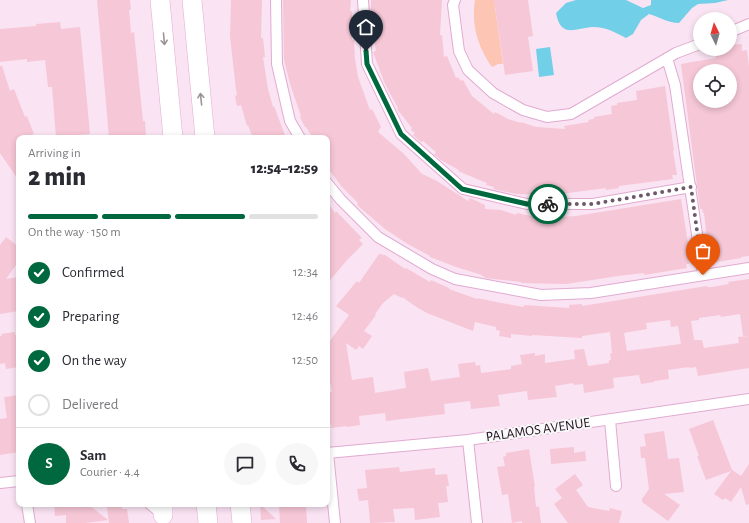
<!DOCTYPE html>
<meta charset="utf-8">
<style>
body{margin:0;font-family:"Alegreya Sans",sans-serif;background:#f7f7f7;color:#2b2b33;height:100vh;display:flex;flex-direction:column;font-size:15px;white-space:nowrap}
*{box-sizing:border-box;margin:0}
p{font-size:13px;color:#7c7c81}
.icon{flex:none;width:22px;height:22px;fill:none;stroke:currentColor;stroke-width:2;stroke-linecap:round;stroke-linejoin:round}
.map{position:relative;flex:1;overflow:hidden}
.side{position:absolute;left:16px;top:135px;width:314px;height:372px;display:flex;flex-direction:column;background:#fff;border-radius:8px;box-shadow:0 2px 6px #0003}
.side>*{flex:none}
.needle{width:26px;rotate:355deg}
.controls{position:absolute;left:693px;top:12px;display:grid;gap:8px}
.controls a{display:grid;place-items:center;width:44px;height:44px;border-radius:50%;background:#fff;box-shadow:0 2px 6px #0003;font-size:20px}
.pin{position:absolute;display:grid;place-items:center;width:34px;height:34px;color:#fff;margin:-41px -17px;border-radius:50% 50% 50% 0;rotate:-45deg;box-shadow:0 0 4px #0007}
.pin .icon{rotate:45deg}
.courier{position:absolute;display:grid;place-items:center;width:40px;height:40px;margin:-20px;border:3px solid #00683e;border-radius:50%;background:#fff;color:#222;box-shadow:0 1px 5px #0007}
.headline em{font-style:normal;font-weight:800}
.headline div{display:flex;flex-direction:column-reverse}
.headline{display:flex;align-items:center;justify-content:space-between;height:68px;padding:0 12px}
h1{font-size:26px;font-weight:800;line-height:30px}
.bar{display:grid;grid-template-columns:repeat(4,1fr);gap:6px 4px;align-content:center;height:48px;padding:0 12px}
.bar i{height:5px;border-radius:3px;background:#e1e1e2}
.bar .selected{background:#00683e}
.bar p{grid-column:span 4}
.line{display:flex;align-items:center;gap:10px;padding:0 12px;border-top:1px solid #e1e1e2}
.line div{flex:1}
.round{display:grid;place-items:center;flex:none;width:42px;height:42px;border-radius:21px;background:#f7f7f7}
ol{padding:0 12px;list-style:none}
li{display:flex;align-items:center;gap:12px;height:44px}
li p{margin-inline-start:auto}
li .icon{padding:4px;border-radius:50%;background:#00683e;color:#fff;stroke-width:4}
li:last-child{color:#7c7c81}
li i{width:22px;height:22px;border:2px solid #e1e1e2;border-radius:50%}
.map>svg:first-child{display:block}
.green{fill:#fdc5b4}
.water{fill:#72cfe8}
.building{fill:#f6c7d6;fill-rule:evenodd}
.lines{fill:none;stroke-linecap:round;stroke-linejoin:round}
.street-casing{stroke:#e1abd1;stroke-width:12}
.highway-casing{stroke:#e1abd1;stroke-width:20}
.street{stroke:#fff;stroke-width:10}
.highway{stroke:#fff;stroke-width:19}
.oneway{stroke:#9c9399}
.done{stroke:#6e5968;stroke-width:4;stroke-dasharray:0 7.2}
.route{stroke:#00683e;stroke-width:5}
.labels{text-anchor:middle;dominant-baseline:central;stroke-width:4;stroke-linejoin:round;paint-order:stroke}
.street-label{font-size:14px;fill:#220e1d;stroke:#f8f8f8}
</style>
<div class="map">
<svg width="749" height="523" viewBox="0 0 749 523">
<rect width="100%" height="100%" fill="#fae3f3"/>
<!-- green -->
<path class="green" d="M475,0h19l9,64h-5l-6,3c-14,-20 -21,-42 -17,-67z"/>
<!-- water -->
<path class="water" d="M576,0h50l17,8 8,-3v-5h77l-13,3 -17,1 -6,4 -13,15c-11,0 -19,-6 -30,-9l-8,6 -8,14 -7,4c-12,-6 -19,-11 -33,-11 -18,1 -32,12 -37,-14l10,-10z
M550,47l4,28 -15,2 -3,-28z"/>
<!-- building -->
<path class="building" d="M97,0h33l1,10h-2l2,23 3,-1 9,89h2l1,15 -7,1v1h-30z
M231,0h31l-1,38h2l2,19h-2l5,32 5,18 1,-1 12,32h-33l-5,-13 -1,1 -6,-21 -4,1 -2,-10 2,-1 -1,-5 -6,-54z
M283,0h68l-1,11h2v29h2l1,19 3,18 12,33 2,-1 9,18 -3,5 26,22 18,20 15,7 31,20 2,-3 15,7v4l16,1 15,5 1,-2 23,5v-3l20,2 16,-1 105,-17 9,57h-2l1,8h-3l1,4 -43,7v-2l-26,3 -52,8 -45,-1v-1l-36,-4v-1l-3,-1v-1l-26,-8 -26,-10v-1l-24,-13 -21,-14 -28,-24 1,-2 -16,-16 -15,-20v-29h-14l-7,-11h-1l-5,-10 1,-1 -11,-32 -6,-24z
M371,0h71l-2,35h2l2,22 3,-1 9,22 2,-1 3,4 2,-1 9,16 22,18 1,-2 13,7 13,4v-1l15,5 29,2 -1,-3 25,-4 -1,-2 6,-1v-2l18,-3 -1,-8 6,-1v-2l20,-3 -1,-9 29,-5 9,65h-1l4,24h-5l1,4 -54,7v2l-13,2v-2l-46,6 1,3 -11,1v-2h-5v-1l-29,-1 -23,-5 1,-2 -8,-2 1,-2 -29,-12 1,-1 -20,-11 -1,-2 -4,-2 2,-3 -13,-11 -2,1 -8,-7 2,-2 -4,-3 1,-2 -15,-19 1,-1 -13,-24 -12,-32 3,-1 -5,-30z
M494,0h34l5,36 -5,1 5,34 -28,4z
M60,22l1,7 19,-2 10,107 -34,3 -4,-50h-4l-3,-27 -18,2v-3l-27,3v-33l36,-3v-2z
M742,44v7l5,-1 2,17v189l-8,1v1l-30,5 -1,-7 -1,1 -5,-44h-1l-1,-4h-2l-19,-145 35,-6 -1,-9h15v-4zM700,71h30v30h-30z
M0,66h2l8,25 4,-2 11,28 2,-1 7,18 -11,4h-4v43l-19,-28z
M327,202l8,11 1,-2 26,27 -3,2 4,4 -16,16 -20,24z
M6,237l13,10v14l-13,18 13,-2v34l-19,3v-69z
M379,254l6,1 20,14 1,-1 24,14 1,-2 18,8v1l28,10v-1l24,5 23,4v-2l45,3v-3l13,-1v2l125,-20v1h5l17,-3 -1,-2 21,-3v57h-6l-3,-22 -19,3 -1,-2 -21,3v2l-8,1 3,19h8l2,8 35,-5 -1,-6 11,-1v32l-51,8 -2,-9 -7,1v-1l-21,3 1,9 -15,2v1l-13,2 -2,-9 -26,3 1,10 -30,5 -1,-9 -9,1 -1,-2 -18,3 2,11 -29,3 -1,-9 -29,4 2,11 -29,3 -1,-8 -26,3 1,10 -59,7 -1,-8 -26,3 1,9 -13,2v-1l-16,2 -2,-11h-2v-24l5,-1 -5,-25v-22l22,-30 -13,-9 21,-25 2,2zM394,294l8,4v-1l16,11 9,5 46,18 2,-9 21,5v3l4,1 -1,5 12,2v-4l21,2v-1l50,3v-2l28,-4 2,21 -2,1 1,6h-2v3l-21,3 -4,-17 -10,1 1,9 -30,4v-9l-10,2v-3l-15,2 2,9 -11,2v3l-30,4 -1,-8 -4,1 -1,-4 -17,2 2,13 -29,4 -3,-13 -24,4 2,16 -31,5 -2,-16 -21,3 -6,-37 10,7 3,-4 4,3 9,-13 -8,-5 12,-16 -1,-1 8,-11zM670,320l1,7 7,-1 3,18 -54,7 -3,-18 23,-4 -1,-6z
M15,332v3h4v32l-13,2 -1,-6 -5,1v-28h2l-1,-2z
M19,395v57l-19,3v-36l7,-1 -3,-21z
M713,420l19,50 9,6 8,-12v40l-3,1 -5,-18 -10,15 -6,-4 -2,2 -9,-6 17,-23 -25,9 -9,-24h2l-10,-27z
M664,431l4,28 11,-1 5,34 -20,2 16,11 -12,16 -26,-19v-3l7,-10 -4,-31h-4l-1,-11 6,-1 -2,-12z
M574,447v6l11,-2 1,10 -35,3 -1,-15z
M529,449l6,38h-1l2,20 3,-1 2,17h-19v-2l-10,2 -4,-29 -6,1 -5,-28 8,-1 -2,-9 3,-1v-3z
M399,467l1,5 35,-4v7l12,-1 2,12h-3l2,16 -10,1 2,14 -25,3 -1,-12 -21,1 2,13 -25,1 -2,-23 -9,1 -2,-12 10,-1 -2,-18z
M575,474l8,11 -7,5 12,17 21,4 1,-3 12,3 -3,12h-51l-14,-19 8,-6 -7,-9z
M54,504h22l1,2 12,-1 19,15 -23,3h-19v-8l-11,1z
M260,504l16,15 -15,1z
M279,504h27l1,19h-27z
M122,506v3h5l2,14h-20l-2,-16z"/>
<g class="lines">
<defs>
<path id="street" d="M276,0l1,64 13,57 10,17
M363,0l4,64 34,70 62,55 64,15h66l98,-17
M455,0l-2,5 6,46 9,19 25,23 30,17 24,7 24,-3 105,-61 24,-9
M730,32l19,-8
M667,58l8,27 28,190
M327,183l14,17 37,37 54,32 23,10 86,16 50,-2 158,-25
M610,420l6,66
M468,440l9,83
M327,453l141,-13 281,-41
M328,453l7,70
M0,483l19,-2
M27,504l3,19
M150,504l13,11"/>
<path id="highway" d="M160,0l13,138
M192,0l13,138
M206,504l2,19
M240,504l2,19
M163,515v-11"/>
</defs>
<!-- street casing -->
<use href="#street" class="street-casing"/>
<!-- highway casing -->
<use href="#highway" class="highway-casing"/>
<!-- street -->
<use href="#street" class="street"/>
<!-- highway -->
<use href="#highway" class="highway"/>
</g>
<!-- one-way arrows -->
<defs><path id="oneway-shaft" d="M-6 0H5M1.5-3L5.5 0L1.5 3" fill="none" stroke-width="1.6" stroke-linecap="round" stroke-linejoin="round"/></defs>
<g class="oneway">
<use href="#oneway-shaft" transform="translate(164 39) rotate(85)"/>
<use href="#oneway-shaft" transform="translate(201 99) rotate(-96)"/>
</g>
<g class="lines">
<!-- done -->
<path class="done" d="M548,204h45l98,-17 12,88"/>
<!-- route -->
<path class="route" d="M366,51l1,13 34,70 61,55 65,15h21"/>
</g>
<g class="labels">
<!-- street labels -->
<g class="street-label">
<text transform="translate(538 430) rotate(-8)">PALAMOS AVENUE</text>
</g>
</g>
</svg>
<div class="controls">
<a><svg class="needle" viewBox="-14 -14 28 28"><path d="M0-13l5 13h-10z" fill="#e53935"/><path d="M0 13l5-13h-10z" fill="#7c7c81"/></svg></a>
<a><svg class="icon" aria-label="locate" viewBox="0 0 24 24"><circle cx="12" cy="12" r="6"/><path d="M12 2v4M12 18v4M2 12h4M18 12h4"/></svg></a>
</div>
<div class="pin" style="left:703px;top:275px;background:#ea580c"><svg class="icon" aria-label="bag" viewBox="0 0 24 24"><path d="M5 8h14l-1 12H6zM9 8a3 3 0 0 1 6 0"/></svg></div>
<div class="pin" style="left:366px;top:51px;background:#1f2937"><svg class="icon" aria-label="home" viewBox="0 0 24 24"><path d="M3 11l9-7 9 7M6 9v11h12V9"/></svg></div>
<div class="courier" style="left:548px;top:204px"><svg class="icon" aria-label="bike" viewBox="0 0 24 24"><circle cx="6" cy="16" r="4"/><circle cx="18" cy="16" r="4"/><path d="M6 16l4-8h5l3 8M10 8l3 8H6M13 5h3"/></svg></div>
<section class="side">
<div class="headline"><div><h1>2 min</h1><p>Arriving in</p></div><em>12:54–12:59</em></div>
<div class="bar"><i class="selected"></i><i class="selected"></i><i class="selected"></i><i></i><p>On the way · 150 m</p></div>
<ol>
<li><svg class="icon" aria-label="check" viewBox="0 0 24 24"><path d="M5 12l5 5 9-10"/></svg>Confirmed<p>12:34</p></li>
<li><svg class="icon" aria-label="check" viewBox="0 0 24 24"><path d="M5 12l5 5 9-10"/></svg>Preparing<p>12:46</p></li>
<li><svg class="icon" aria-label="check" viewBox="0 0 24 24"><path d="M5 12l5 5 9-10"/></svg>On the way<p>12:50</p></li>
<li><i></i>Delivered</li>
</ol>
<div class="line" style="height:72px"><b class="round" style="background:#00683e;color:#fff">S</b><div><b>Sam</b><p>Courier · 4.4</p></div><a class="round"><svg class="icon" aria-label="chat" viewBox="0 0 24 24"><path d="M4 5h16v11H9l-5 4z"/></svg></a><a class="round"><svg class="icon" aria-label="phone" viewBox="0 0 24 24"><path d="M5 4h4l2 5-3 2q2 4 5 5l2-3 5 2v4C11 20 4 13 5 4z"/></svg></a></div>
</section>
</div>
